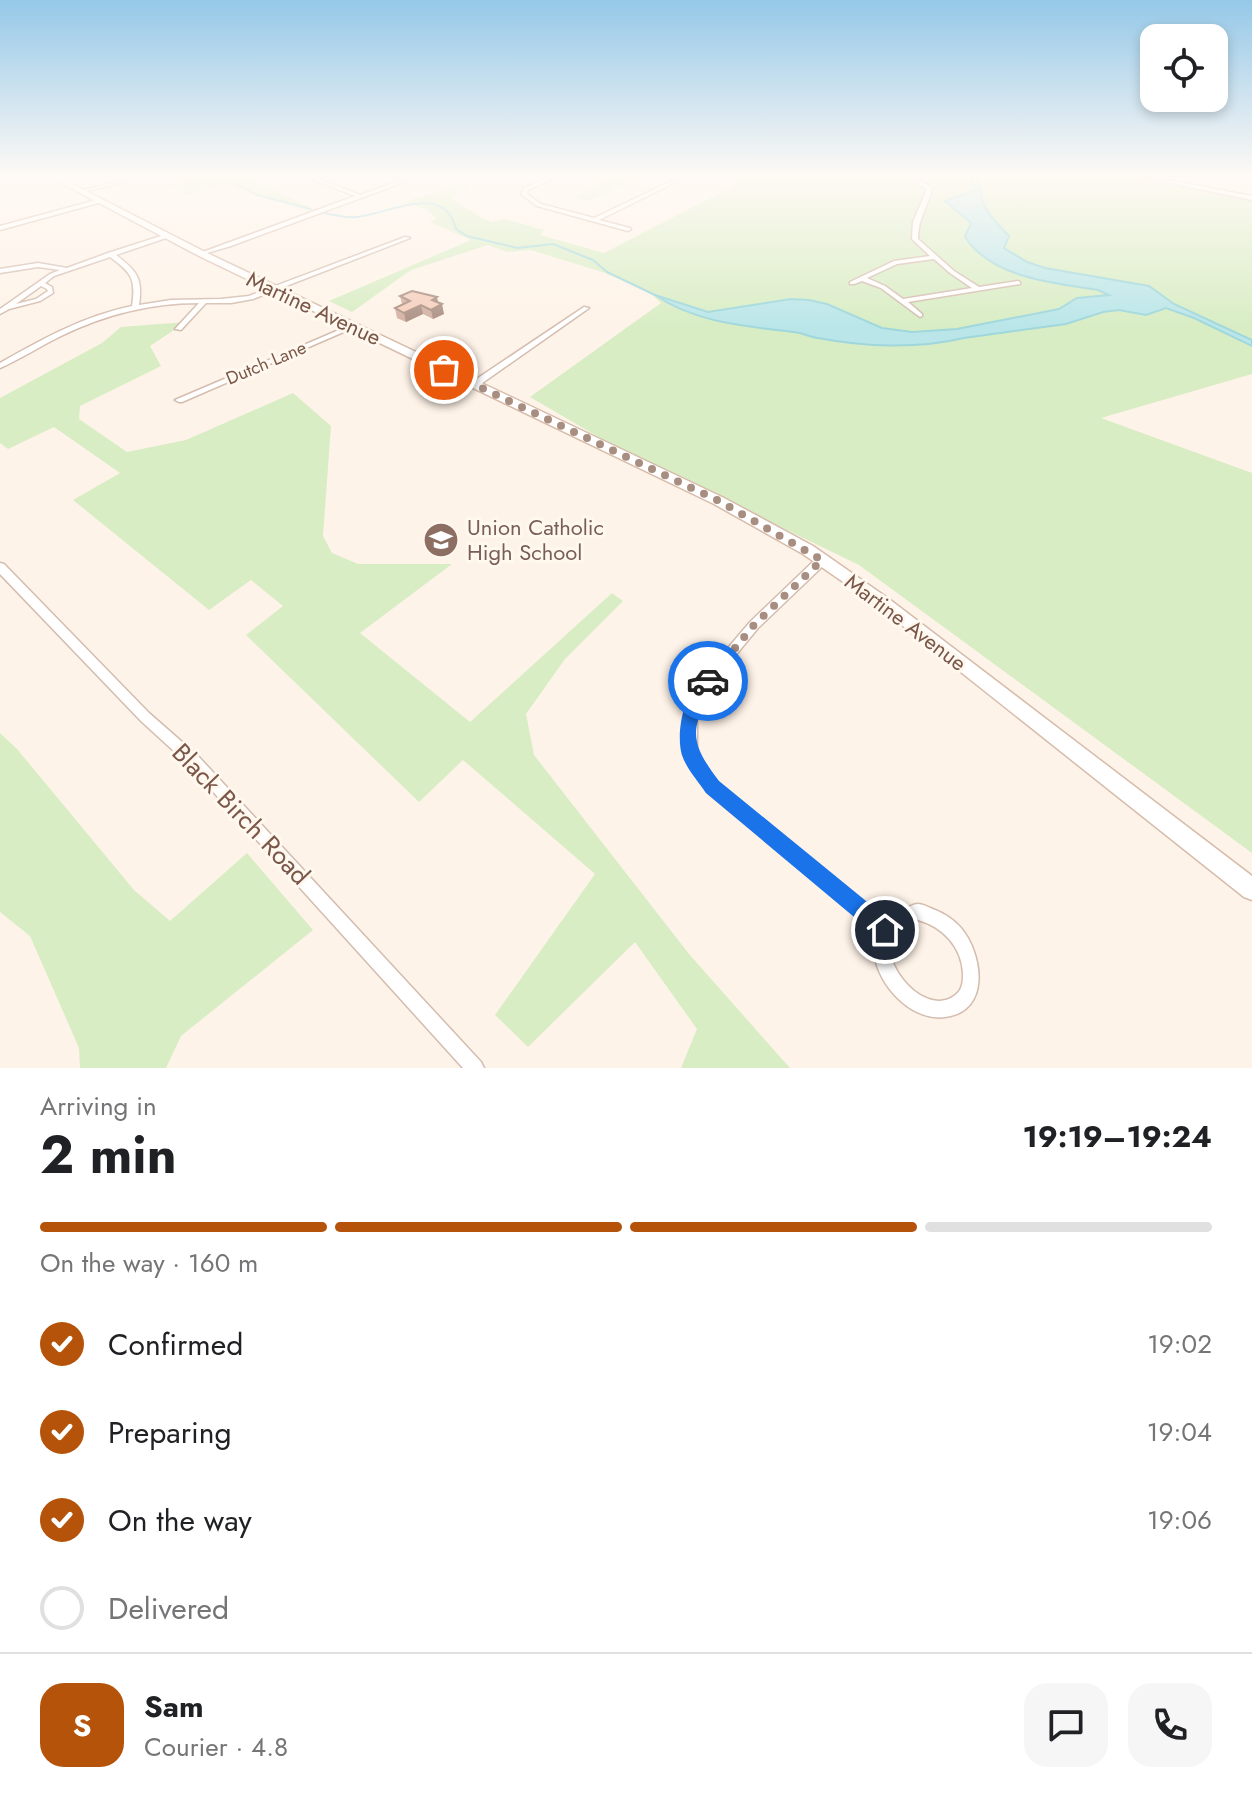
<!DOCTYPE html>
<meta charset="utf-8">
<style>
body{margin:0;font-family:Jost,sans-serif;background:#f6f6f6;color:#202124;height:100vh;display:flex;flex-direction:column;font-size:30px;white-space:nowrap}
*{box-sizing:border-box;margin:0}
p{font-size:26px;color:#757577}
.icon{flex:none;width:44px;height:44px;fill:none;stroke:currentColor;stroke-width:2;stroke-linecap:round;stroke-linejoin:round}
.map{position:relative;height:1068px;overflow:hidden}
.details{display:flex;flex-direction:column;background:#fff;flex:1}
.details>*{flex:none}
.buttons{position:absolute;left:1140px;top:24px;display:grid;gap:16px}
.buttons a{display:grid;place-items:center;width:88px;height:88px;border-radius:16px;background:#fff;box-shadow:0 4px 12px #0003;font-size:40px}
.pin{position:absolute;display:grid;place-items:center;width:68px;height:68px;color:#fff;margin:-34px;border:4px solid #fff;border-radius:50%;box-shadow:0 2px 8px #0007}
.courier{position:absolute;display:grid;place-items:center;width:80px;height:80px;margin:-40px;border:6px solid #1a73e8;border-radius:50%;background:#fff;color:#222;box-shadow:0 2px 10px #0007}
.overview em{font-style:normal;font-weight:700}
.overview div{display:flex;flex-direction:column-reverse}
.overview{display:flex;align-items:center;justify-content:space-between;height:136px;padding:0 40px}
h1{font-size:52px;font-weight:700;line-height:60px}
.bar{display:grid;grid-template-columns:repeat(4,1fr);gap:12px 8px;align-content:center;height:96px;padding:0 40px}
.bar i{height:10px;border-radius:6px;background:#e0e0e0}
.bar .active{background:#b45309}
.bar p{grid-column:span 4}
.line{display:flex;align-items:center;gap:20px;padding:0 40px;border-top:2px solid #e0e0e0}
.line div{flex:1}
.round{display:grid;place-items:center;flex:none;width:84px;height:84px;border-radius:24px;background:#f6f6f6}
ol{padding:0 40px;list-style:none}
li{display:flex;align-items:center;gap:24px;height:88px}
li p{margin-inline-start:auto}
li .icon{padding:8px;border-radius:50%;background:#b45309;color:#fff;stroke-width:4}
li:last-child{color:#757577}
li i{width:44px;height:44px;border:4px solid #e0e0e0;border-radius:50%}
.map>svg:first-child{display:block}
.green{fill:#d8edc4}
.water{fill:#bae6e9;stroke:#9fd7dc;stroke-width:2}
.lines{fill:none;stroke-linecap:round;stroke-linejoin:round}
.stream{stroke:#9fd7dc;stroke-width:2}
.street-casing{stroke:#d4bcaf;stroke-width:3}
.secondary-casing{stroke:#d7bcab;stroke-width:3}
.street{fill:#fff;fill-rule:evenodd}
.secondary{fill:#fff;fill-rule:evenodd}
.wall{fill:#d3b2a3}
.shaded-wall{fill:#ac9184}
.building{fill:#f5cfbd;stroke:#ac9184;stroke-width:2}
.route{fill:#1a73e8}
.done{stroke:#a88e81;stroke-width:8;stroke-dasharray:0 14.4}
.labels{text-anchor:middle;dominant-baseline:central;stroke-width:6;stroke-linejoin:round;paint-order:stroke}
.far-street-label{font-size:18px;fill:#7a5749;stroke:#fff8ef}
.street-label{font-size:22px;fill:#7a5749;stroke:#fff8ef}
.education-label{font-size:22px;fill:#785e54;stroke:#fff8ef;text-anchor:start}
.near-street-label{font-size:26px;fill:#7a5749;stroke:#fff8ef}
</style>
<div class="map">
<svg width="1252" height="1068" viewBox="0 0 1252 1068">
<rect width="100%" height="100%" fill="#fef3e8"/>
<!-- green -->
<path class="green" d="M198,177h62v7l49,23v4l-84,-27 -37,11 -21,-10z
M607,177h36l-57,24 -10,-3z
M746,177h380l126,23v174l-151,44 151,55v380l-393,-288 -240,-116 -89,-52 131,-94 -14,-13 -45,-18 -71,-22 -24,2 -19,-7 -77,25 -59,42 -23,-11 142,-61 -41,-18 7,-4 -10,-8 -22,-8 55,-18 10,1 -19,13 31,20 10,4 12,-3 40,11 -4,5 64,18 130,-67 -7,-2z
M186,322l-36,24 11,20 -81,40 -1,13 48,33 59,-12 107,-47 38,33 -8,110 9,17 26,11h94l-92,69 110,89 142,-129 11,8 -58,58 -39,55 8,41 155,199 101,114h-109l16,-39 -62,-87 -107,105 -33,-32 100,-141 -132,-114 -44,42 -173,-167 37,-29 -32,-26 -42,30 -136,-110 47,-27 -66,-46 -46,22 -8,-6v-45l102,-55 19,-16z
M0,733l17,16 117,141 36,31 77,-68 66,77 -132,106 -15,32h-86l-1,-20 -49,-112 -30,-24z"/>
<!-- water -->
<path class="water" d="M976,177c6,10 3,17 7,26 5,11 18,25 26,33l-5,12 23,14 18,6 104,18 25,18 78,36v6l-58,-28 -28,-10 -20,7 -27,-5 -16,2 -37,12 -102,14c-46,11 -99,9 -146,0 -8,-1 -15,-5 -24,-6 -49,-6 -98,-9 -139,-37l53,17 83,-13 18,1 18,4 55,24 30,4 45,-3 102,-20 18,-11 32,-3 -11,-5c-45,-7 -106,-12 -133,-53l6,-14 -26,-22 31,-11 -5,-11z"/>
<g class="lines">
<!-- stream -->
<path class="stream" d="M241,177l-4,8 20,10 54,14
M324,213c10,2 21,5 32,4 33,-3 88,-36 100,12l11,7 50,12 36,-4 40,16 14,12 48,23"/>
<defs>
<path id="street" d="M134,177h9l-60,15 -2,-1z
M307,177h7l46,18 50,-18h8l-187,69 -31,9v-2l155,-57z
M550,177h7l-29,13 -1,4 14,10 53,14 86,-41h6l-87,43 31,8 1,1 -3,2 -91,-25 -16,-12 3,-6z
M909,177h6l17,11c-4,19 -14,30 -14,51l36,32 25,16 39,-6 2,1v2l-112,18 14,12v2l-2,1 -39,-29 -19,-7 -8,3h-4v-2l44,-21 36,-5 -18,-17 1,-17 14,-33zM934,259l16,14 22,15 -69,11 -18,-13 -18,-8 30,-14z
M1142,177h11l99,19v4z
M100,199l2,3 -102,28v-4z
M167,234l3,2 -1,1 -53,18c21,16 27,23 23,50l32,-5 50,-1 28,-3 156,-59 5,1 -157,61 -22,4h-25l-25,27 -6,-1 24,-26c-49,0 -95,12 -138,33 -21,10 -40,23 -61,32v-5c42,-24 84,-47 132,-57 4,-27 0,-33 -22,-49l-56,19 -9,7 7,4 1,6 -13,8 -31,8 -9,5v-5l50,-35 10,-4 -22,-3 -38,6v-4l38,-6 29,5 41,-15zM41,286l6,3 1,2 -12,8 -20,5z
M584,307l5,1 -111,78h-6v-4z
M353,324l3,2 -1,1 -173,75h-3l-4,-2z
M822,556l4,1 1,3 -1,3 -68,65 -55,67 -6,14v44l20,29 168,138c6,-7 11,-10 21,-12 4,-1 7,-4 12,-4 5,0 12,4 17,6 10,4 19,10 26,18 22,26 30,84 -16,89 -36,5 -73,-38 -71,-72 0,-4 2,-8 3,-12l-170,-141 -24,-38 2,-45 9,-21 56,-66 68,-65zM918,920c25,7 44,27 45,54 0,9 -1,17 -9,22 -33,24 -87,-47 -54,-70 5,-4 12,-5 18,-6z
M0,563l4,1 145,149 49,43 283,306 3,6h-21l-275,-304 -47,-43 -141,-147z"/>
<path id="secondary" d="M50,177h9l146,75 519,246 89,48 76,53 363,277v24l-8,-3 -365,-290 -76,-53 -89,-50 -515,-248z"/>
</defs>
<!-- street casing -->
<use href="#street" class="street-casing"/>
<!-- secondary casing -->
<use href="#secondary" class="secondary-casing"/>
<!-- street -->
<use href="#street" class="street"/>
<!-- secondary -->
<use href="#secondary" class="secondary"/>
</g>
<!-- wall -->
<path class="wall" d="M400,296l39,7 5,11 -11,5 -10,-5 -17,8 -9,-4 -2,-10 7,-4z"/>
<!-- shaded-wall -->
<path class="shaded-wall" d="M437,297l2,9 3,-2 2,10 -11,5 -2,-9 1,-10z
M421,305l2,9 -17,8 -2,-9z"/>
<!-- building -->
<path class="building" d="M412,291l25,6 -5,3 10,4 -11,6 -10,-5 -17,8 -9,-5 15,-7 -10,-5z"/>
<!-- sky -->
<linearGradient id="sky" x2="0" y2="1"><stop stop-color="#95c8e8"/><stop offset="0.54" stop-color="#fffaf5"/><stop offset="1" stop-color="#fffaf5" stop-opacity="0"/></linearGradient>
<rect width="1252" height="327" fill="url(#sky)"/>
<!-- route -->
<path class="route" d="M708,674l8,7c-23,45 -31,56 3,100l174,142 3,7 -3,7 -8,3 -7,-3 -172,-144c-8,-12 -20,-25 -24,-38 -7,-22 3,-71 26,-81z"/>
<g class="lines">
<!-- done -->
<path class="done" d="M444,370l275,131 103,59 -68,65 -46,56"/>
</g>
<!-- icons -->
<defs>
<symbol id="school-disc" viewBox="-11 -11 22 22"><circle r="9.5" fill="#8d6e63" stroke="#fff8ef"/><path d="M0-5L7-2L0 1L-7-2ZM-4 1L0 2.5L4 1V4Q0 6-4 4Z" fill="#fff"/></symbol>
</defs>
<g fill-rule="evenodd">
<use href="#school-disc" x="421" y="520" width="40" height="40"/>
</g>
<g class="labels">
<!-- far-street labels -->
<g class="far-street-label">
<text transform="translate(266 363) rotate(-23)">Dutch Lane</text>
</g>
<!-- street labels -->
<g class="street-label">
<text transform="translate(314 308) rotate(25)">Martine Avenue</text>
<text transform="translate(906 622) rotate(37)">Martine Avenue</text>
</g>
<!-- education labels -->
<g class="education-label">
<text x="467" y="527">Union Catholic<tspan x="467" dy="25">High School</tspan></text>
</g>
<!-- near-street labels -->
<g class="near-street-label">
<text transform="translate(241 814) rotate(46)">Black Birch Road</text>
</g>
</g>
</svg>
<div class="buttons">
<a><svg class="icon" aria-label="locate" viewBox="0 0 24 24"><circle cx="12" cy="12" r="6"/><path d="M12 2v4M12 18v4M2 12h4M18 12h4"/></svg></a>
</div>
<div class="pin" style="left:444px;top:370px;background:#ea580c"><svg class="icon" aria-label="bag" viewBox="0 0 24 24"><path d="M5 8h14l-1 12H6zM9 8a3 3 0 0 1 6 0"/></svg></div>
<div class="pin" style="left:885px;top:930px;background:#1f2937"><svg class="icon" aria-label="home" viewBox="0 0 24 24"><path d="M3 11l9-7 9 7M6 9v11h12V9"/></svg></div>
<div class="courier" style="left:708px;top:681px"><svg class="icon" aria-label="car" viewBox="0 0 24 24"><path d="M5 17H2v-5l4-1 3-4h7l3 4 3 1v5h-3M9 17h6M6 11h13"/><circle cx="7" cy="17" r="2"/><circle cx="17" cy="17" r="2"/></svg></div>
</div>
<section class="details">
<div class="overview"><div><h1>2 min</h1><p>Arriving in</p></div><em>19:19–19:24</em></div>
<div class="bar"><i class="active"></i><i class="active"></i><i class="active"></i><i></i><p>On the way · 160 m</p></div>
<ol>
<li><svg class="icon" aria-label="check" viewBox="0 0 24 24"><path d="M5 12l5 5 9-10"/></svg>Confirmed<p>19:02</p></li>
<li><svg class="icon" aria-label="check" viewBox="0 0 24 24"><path d="M5 12l5 5 9-10"/></svg>Preparing<p>19:04</p></li>
<li><svg class="icon" aria-label="check" viewBox="0 0 24 24"><path d="M5 12l5 5 9-10"/></svg>On the way<p>19:06</p></li>
<li><i></i>Delivered</li>
</ol>
<div class="line" style="height:144px"><b class="round" style="background:#b45309;color:#fff">S</b><div><b>Sam</b><p>Courier · 4.8</p></div><a class="round"><svg class="icon" aria-label="chat" viewBox="0 0 24 24"><path d="M4 5h16v11H9l-5 4z"/></svg></a><a class="round"><svg class="icon" aria-label="phone" viewBox="0 0 24 24"><path d="M5 4h4l2 5-3 2q2 4 5 5l2-3 5 2v4C11 20 4 13 5 4z"/></svg></a></div>
</section>
